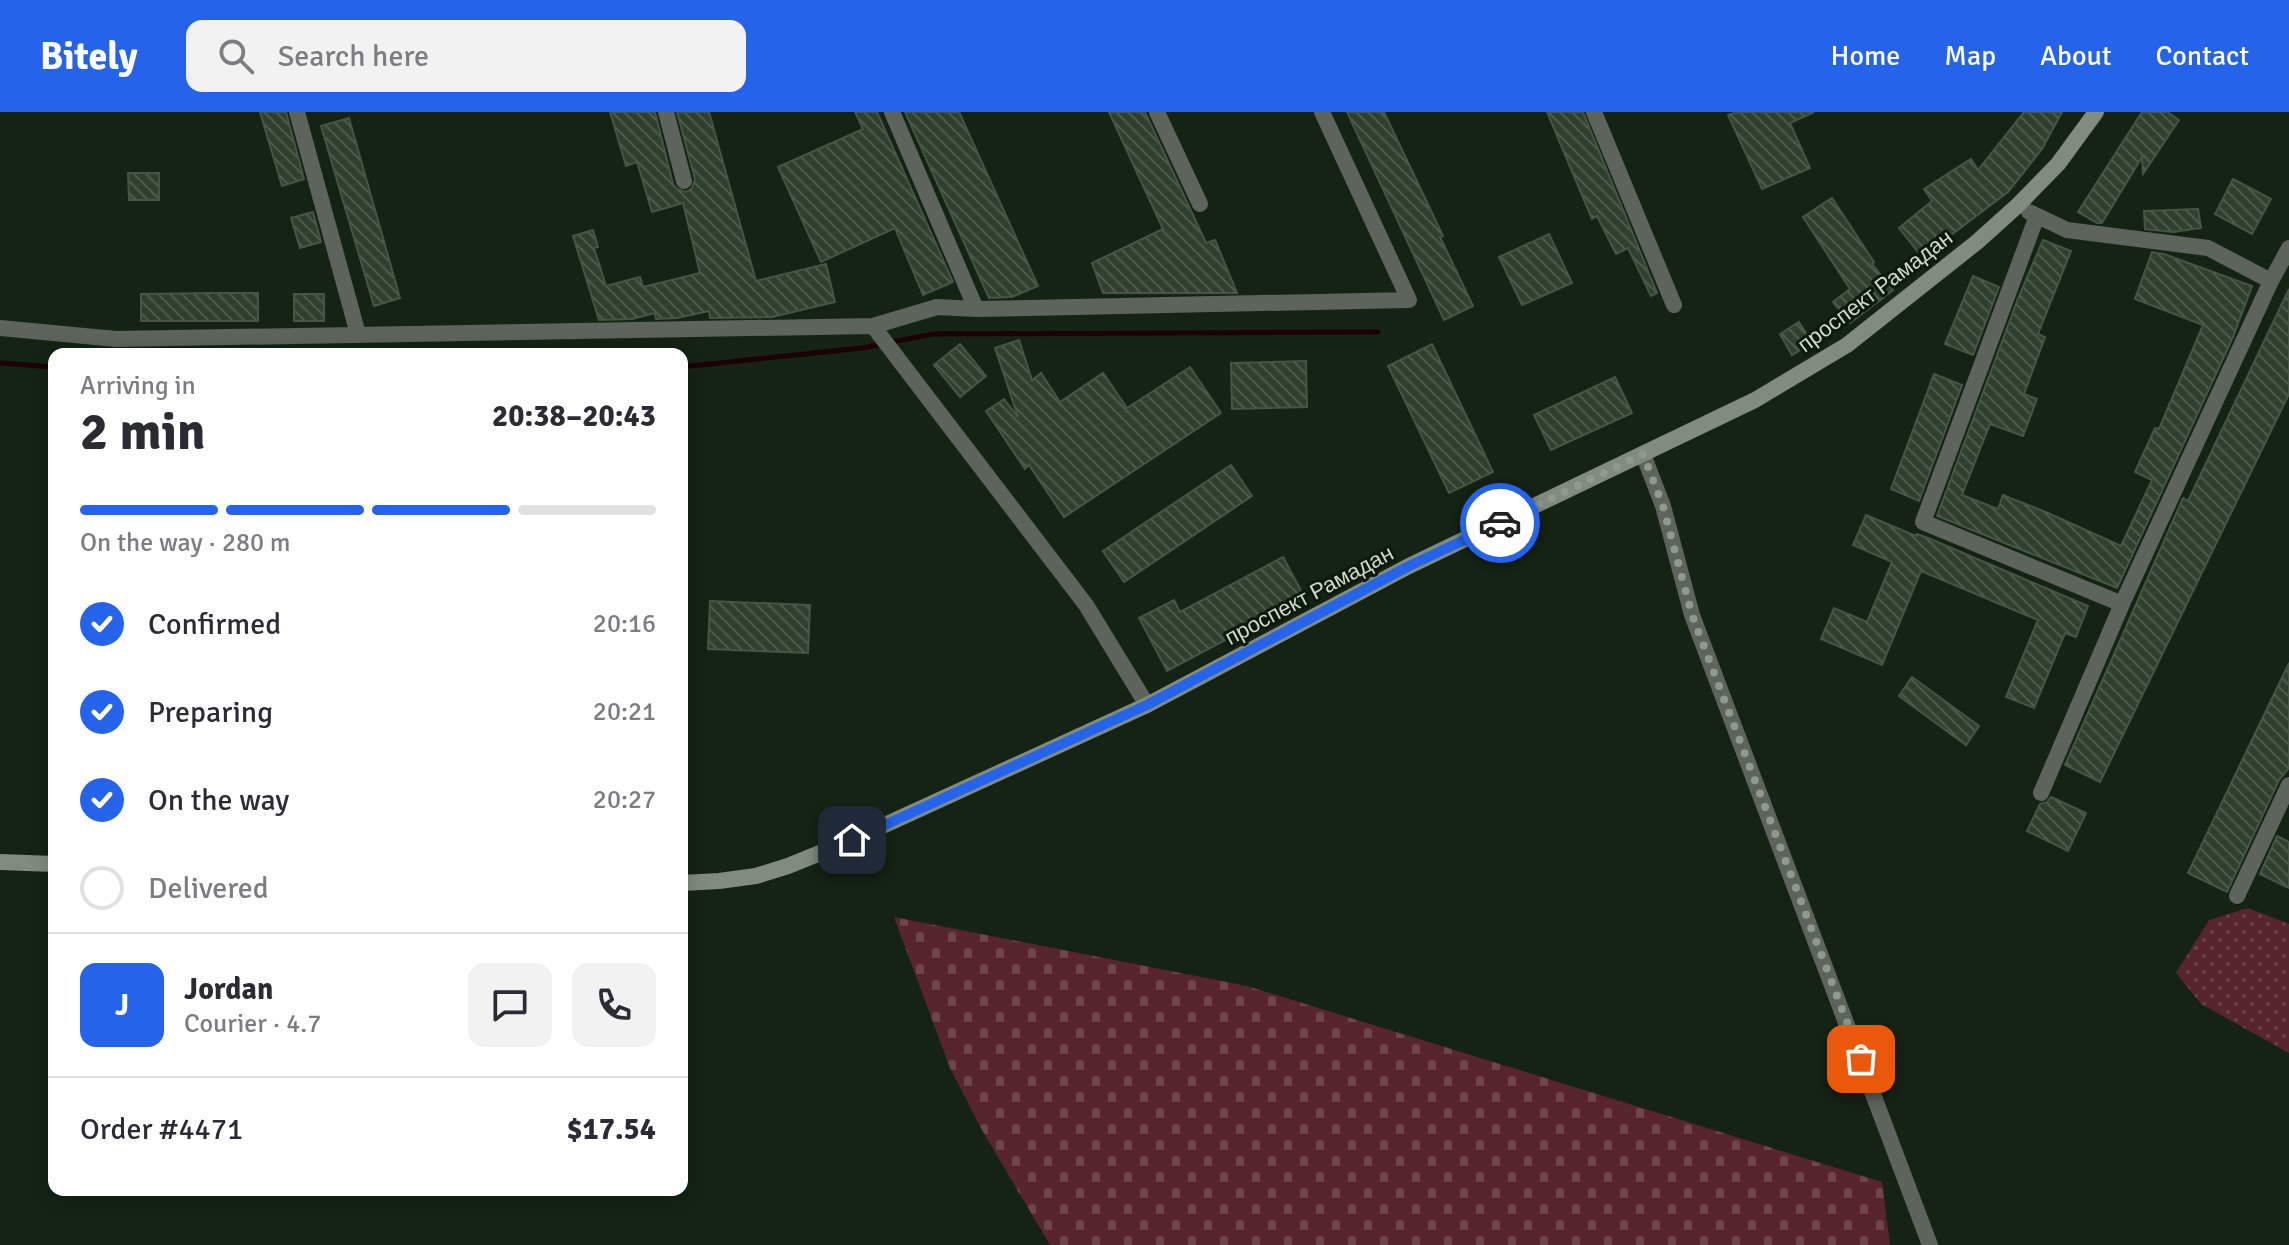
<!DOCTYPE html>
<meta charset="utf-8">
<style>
body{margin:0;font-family:Signika,sans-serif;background:#f2f2f3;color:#2b2b33;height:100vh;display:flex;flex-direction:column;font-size:30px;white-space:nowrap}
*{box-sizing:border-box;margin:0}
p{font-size:26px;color:#7c7c81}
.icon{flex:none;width:44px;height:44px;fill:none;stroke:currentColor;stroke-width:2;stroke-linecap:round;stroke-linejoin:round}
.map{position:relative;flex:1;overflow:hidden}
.panel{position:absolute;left:48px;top:236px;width:640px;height:848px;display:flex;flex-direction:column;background:#fff;border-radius:16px;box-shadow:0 4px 20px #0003}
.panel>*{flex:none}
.pin{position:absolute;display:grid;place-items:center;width:68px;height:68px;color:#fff;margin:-34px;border-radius:16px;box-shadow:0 4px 12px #0006}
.courier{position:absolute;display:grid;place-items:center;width:80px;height:80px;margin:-40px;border:6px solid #2563eb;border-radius:50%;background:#fff;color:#222;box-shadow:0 2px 10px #0007}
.headline em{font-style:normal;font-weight:800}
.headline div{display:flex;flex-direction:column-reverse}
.headline{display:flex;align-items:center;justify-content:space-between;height:136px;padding:0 32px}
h1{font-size:52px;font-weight:800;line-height:60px}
.bar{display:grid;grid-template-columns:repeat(4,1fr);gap:12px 8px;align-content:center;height:96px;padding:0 32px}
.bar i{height:10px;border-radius:6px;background:#e1e1e2}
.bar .current{background:#2563eb}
.bar p{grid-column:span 4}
.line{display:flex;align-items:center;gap:20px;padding:0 32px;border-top:2px solid #e1e1e2}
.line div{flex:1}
.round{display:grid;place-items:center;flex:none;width:84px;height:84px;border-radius:16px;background:#f2f2f3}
ol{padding:0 32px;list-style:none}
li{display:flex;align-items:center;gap:24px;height:88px}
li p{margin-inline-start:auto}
li .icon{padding:8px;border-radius:50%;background:#2563eb;color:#fff;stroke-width:4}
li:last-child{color:#7c7c81}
li i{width:44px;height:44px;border:4px solid #e1e1e2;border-radius:50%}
header{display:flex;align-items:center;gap:48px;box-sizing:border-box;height:112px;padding:0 40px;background:#2563eb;color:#fff}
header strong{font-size:38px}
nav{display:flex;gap:44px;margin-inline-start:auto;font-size:28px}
.search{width:560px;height:72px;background:#f2f2f3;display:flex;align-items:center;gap:20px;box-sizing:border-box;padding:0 28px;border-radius:16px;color:#7c7c81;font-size:30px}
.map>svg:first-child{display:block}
.grass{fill:url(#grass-dots)}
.cemetery{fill:url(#cemetery-stones)}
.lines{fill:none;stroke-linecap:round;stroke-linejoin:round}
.stream{stroke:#1d0004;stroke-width:5}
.building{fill:url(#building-back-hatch);stroke:#455644;stroke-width:2}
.street{stroke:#5c645c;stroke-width:16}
.secondary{stroke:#7f8c7e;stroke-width:16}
.done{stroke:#8e9a8d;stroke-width:8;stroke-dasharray:0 14.4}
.route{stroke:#2563eb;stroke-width:10}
.labels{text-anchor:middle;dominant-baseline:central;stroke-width:6;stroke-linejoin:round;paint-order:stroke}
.street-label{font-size:22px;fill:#d0dacf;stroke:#0b1a0a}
</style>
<header>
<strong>Bitely</strong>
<div class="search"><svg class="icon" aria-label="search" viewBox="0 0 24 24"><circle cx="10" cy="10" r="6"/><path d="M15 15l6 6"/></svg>Search here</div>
<nav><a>Home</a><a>Map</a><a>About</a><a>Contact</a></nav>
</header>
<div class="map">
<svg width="2289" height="1133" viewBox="0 0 2289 1133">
<defs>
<pattern id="grass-dots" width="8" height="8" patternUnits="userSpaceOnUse" patternTransform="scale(2)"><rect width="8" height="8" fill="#57252b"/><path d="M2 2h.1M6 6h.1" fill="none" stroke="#6e4449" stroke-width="1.8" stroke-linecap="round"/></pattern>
<pattern id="cemetery-stones" width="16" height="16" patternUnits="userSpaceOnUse" patternTransform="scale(2)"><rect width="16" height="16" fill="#57252b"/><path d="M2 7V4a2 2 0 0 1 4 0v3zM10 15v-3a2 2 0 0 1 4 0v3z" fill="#6e4449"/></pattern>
<pattern id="building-back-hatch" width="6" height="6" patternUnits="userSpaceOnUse" patternTransform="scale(2)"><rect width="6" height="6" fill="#30402e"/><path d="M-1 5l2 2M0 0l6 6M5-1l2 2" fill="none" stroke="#4d5b4b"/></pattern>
</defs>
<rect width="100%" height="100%" fill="#142313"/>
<!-- grass -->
<path class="grass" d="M2248,796l41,16v129l-88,-49 -25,-31 33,-53z"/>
<!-- cemetery -->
<path class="cemetery" d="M894,805l353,69 635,196 8,63h-840l-67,-113 -33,-64z"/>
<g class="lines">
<!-- stream -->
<path class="stream" d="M0,251l54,4
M682,255l180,-19 71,-14 445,-2"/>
</g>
<!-- building -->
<path class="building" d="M260,0h26l18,67 -22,7z
M610,0h45l18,72 4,5 9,3 6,-4 3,-9 -18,-67h32l47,169 70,-17 9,38 -63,15 -62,1 -1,-7 -32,7 -21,1 -1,-6 -23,6 -33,1 -26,-84 20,-6 5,17 -4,1 12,38 34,-9 3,10 57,-14 -17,-70 -31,9 -15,-50 -11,4z
M855,0h22l76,170 -30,13 -28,-67 -74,34 -43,-95 85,-38z
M905,0h54l79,174 -26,11 -23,1z
M1109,0h36l61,131 9,-3 22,53h-134l-11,-30 71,-34z
M1347,0h37l59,124 -3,1 33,69 -29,14z
M1547,0h36l74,181 -6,3 -23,-48 -12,6 -19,-38 -5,3z
M1738,0h76l-24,11 20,45 -48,21 -34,-74z
M2024,0h38l-20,37 -34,43 -86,65 -23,-29 33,-27 -8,-12 47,-30 7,11z
M2142,0h25l12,8 -36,54 -1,-17 -40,66h-5l-19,-11z
M349,6l51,180 -26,8 -53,-180z
M128,61h31v27h-30z
M2233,67l38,20 -19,35 -37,-20z
M1832,86l42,64 -2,2 21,26 -43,33 -17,-21 17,-13 -47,-72z
M2198,97l3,19 -28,4 -28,-3 -1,-18z
M313,100l8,30 -21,6 -9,-30z
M1549,122l23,49 -50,22 -23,-48z
M2043,128l28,11 -33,83 7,3 -21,57 13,5 -14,37 -33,-12 -28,71 36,14 5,-14 45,18 73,33 31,-66 -17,-8 20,-44 4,1 44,-104 -68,-26 17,-47 12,2 88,32 -19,51 -116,251 -180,-72 82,-220z
M1973,164l26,11 -26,68 -28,-11z
M2289,177v105l-189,388 -35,-17 118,-267 5,3z
M217,181h41v28h-117v-27z
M294,182h30v27h-30z
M1799,210l13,21 -20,12 -12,-21z
M1019,228l13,40 9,-7 19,29 43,-29 24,35 63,-41 31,46 -157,104 -35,-52 -4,4 -39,-58 18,-12 14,18 -23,-69z
M960,232l26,32 -26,21 -26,-32z
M1432,232l61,128 -44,21 -61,-127z
M1306,249l1,46 -75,2 -1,-46z
M1934,262l28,11 -43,116 -28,-12z
M1615,265l17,36 -81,37 -17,-35z
M1231,353l21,31 -128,86 -21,-31z
M1866,403l50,21 1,-2 11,4 160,68 -12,31 -11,-4 -31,75 -28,-11 32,-77 -117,-49 -39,94 -61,-26 13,-31 33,14 25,-60 -39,-17z
M1283,445l22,41 -138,73 -28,-53 35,-18 6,12z
M710,489l100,4 -2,48 -100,-4z
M2289,551v105l-10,12 -52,112 -39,-19z
M1912,565l67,49 -13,19 -67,-49z
M2051,685l35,16 -18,38 -41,-20 13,-27 7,-2z
M2277,724l12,6v46l-29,-14z"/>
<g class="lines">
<!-- street -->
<path class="street" d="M297,0l61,222
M666,0l18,69
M892,0l84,197
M1157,0l43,92
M1594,0l80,193
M2029,100l38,18 141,18 63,33
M2037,104l-114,306 199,82
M873,214l213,279 61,100
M0,216l116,11 757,-13 64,-19 39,2 433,-9 -87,-188
M1643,342l20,52 29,109 238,630
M2041,681l81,-189 149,-323 18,-33
M2237,784l52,-111"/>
<!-- secondary -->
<path class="secondary" d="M0,750l54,2
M682,771l37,-2 37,-5 32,-10 64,-26 295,-135 262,-139 346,-166 92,-55 130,-103 40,-36 41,-42 38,-52"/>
</g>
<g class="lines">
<!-- done -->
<path class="done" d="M1500,411l143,-69 20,52 29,109 169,444"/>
<!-- route -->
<path class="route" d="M852,728l295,-135 262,-139 91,-43"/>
</g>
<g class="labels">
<!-- street labels -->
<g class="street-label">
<text transform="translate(1875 179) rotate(-37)">проспект Рамадан</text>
<text transform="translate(1309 483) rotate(-28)">проспект Рамадан</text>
</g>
</g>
</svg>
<div class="pin" style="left:1861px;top:947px;background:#ea580c"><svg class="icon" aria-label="bag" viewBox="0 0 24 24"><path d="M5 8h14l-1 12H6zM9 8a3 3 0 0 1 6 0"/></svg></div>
<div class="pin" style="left:852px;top:728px;background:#1f2937"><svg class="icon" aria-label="home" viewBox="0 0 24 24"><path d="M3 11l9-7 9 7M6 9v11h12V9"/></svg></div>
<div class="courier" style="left:1500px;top:411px"><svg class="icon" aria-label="car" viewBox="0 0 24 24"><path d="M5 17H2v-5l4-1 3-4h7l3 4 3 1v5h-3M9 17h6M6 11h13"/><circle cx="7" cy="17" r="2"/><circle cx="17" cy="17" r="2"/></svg></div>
<section class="panel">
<div class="headline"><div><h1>2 min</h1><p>Arriving in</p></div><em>20:38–20:43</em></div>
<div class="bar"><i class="current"></i><i class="current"></i><i class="current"></i><i></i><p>On the way · 280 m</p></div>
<ol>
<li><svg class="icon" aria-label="check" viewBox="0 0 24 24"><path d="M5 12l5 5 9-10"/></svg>Confirmed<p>20:16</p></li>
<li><svg class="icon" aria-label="check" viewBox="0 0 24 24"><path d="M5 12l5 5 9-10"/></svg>Preparing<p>20:21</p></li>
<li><svg class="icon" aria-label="check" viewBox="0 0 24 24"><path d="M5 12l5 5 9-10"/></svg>On the way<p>20:27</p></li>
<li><i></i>Delivered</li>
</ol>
<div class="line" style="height:144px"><b class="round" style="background:#2563eb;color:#fff">J</b><div><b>Jordan</b><p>Courier · 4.7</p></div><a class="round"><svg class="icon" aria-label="chat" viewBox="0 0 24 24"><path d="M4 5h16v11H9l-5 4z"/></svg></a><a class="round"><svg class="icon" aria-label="phone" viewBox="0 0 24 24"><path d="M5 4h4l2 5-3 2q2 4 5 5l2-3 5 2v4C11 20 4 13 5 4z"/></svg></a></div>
<div class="line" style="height:104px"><div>Order #4471</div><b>$17.54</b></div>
</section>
</div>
